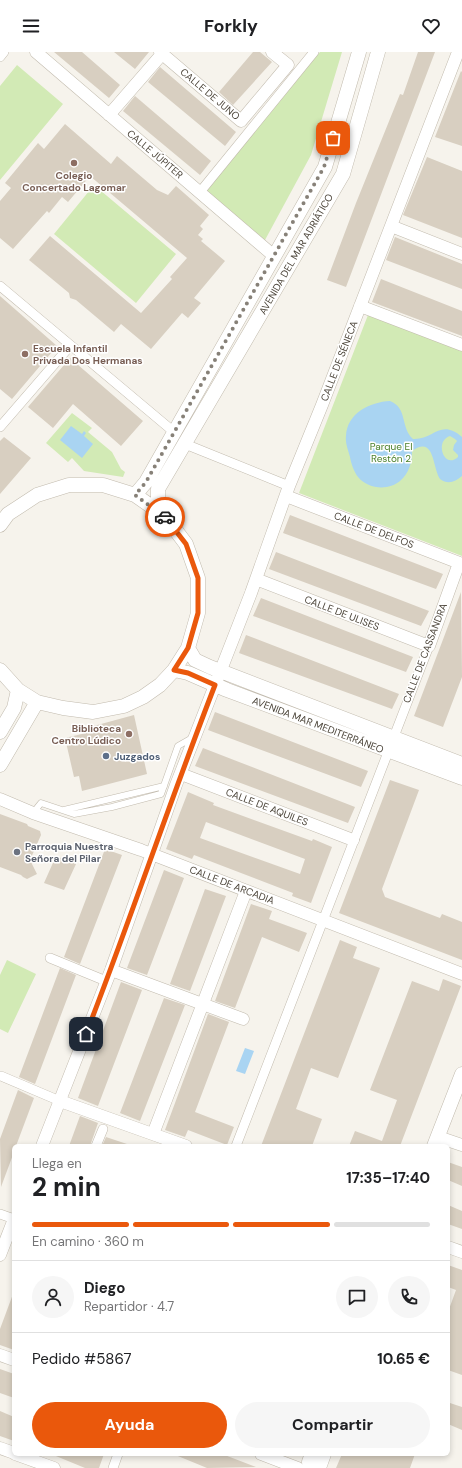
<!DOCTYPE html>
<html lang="es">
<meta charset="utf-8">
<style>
body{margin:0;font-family:"DM Sans",sans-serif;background:#f6f6f6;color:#202124;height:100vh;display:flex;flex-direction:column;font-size:15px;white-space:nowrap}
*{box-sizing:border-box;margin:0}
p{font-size:13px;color:#757577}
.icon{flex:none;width:22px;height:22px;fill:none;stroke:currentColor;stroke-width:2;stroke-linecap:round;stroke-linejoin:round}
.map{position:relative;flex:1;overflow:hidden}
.details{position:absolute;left:12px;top:1092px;width:438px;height:312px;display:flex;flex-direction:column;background:#fff;border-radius:6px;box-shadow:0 2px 6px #0003}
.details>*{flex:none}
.pin{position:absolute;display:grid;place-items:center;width:34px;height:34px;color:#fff;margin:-17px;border-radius:8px;box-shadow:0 2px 6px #0006}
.courier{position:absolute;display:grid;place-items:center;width:40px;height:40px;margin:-20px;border:3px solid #ea580c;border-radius:50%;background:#fff;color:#222;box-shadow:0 1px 5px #0007}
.head em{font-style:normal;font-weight:700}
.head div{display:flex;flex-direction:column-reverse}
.head{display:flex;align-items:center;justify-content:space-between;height:68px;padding:0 20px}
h1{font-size:26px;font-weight:700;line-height:30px}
.bar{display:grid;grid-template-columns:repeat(4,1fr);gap:6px 4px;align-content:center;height:48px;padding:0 20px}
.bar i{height:5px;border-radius:3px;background:#e0e0e0}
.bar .active{background:#ea580c}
.bar p{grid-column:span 4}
.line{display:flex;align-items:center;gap:10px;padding:0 20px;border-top:1px solid #e0e0e0}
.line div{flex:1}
.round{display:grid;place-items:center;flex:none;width:42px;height:42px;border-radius:21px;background:#f6f6f6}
.action{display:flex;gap:8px;margin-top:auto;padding:8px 20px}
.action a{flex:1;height:46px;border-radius:24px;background:#ea580c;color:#fff;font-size:16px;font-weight:700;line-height:46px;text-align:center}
.action a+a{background:#f6f6f6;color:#202124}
header{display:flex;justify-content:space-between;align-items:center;height:52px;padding:0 20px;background:#fff;font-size:18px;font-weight:700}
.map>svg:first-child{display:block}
.green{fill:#d2eab5}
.water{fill:#a9d4f2;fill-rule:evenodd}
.building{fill:#d8cfc1;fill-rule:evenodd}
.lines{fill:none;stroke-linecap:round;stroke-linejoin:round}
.service-casing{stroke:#c2bbae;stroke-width:7}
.pedestrian-casing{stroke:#c2bbae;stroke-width:10}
.minor-casing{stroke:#c2bbae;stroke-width:13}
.tertiary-casing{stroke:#c2bbae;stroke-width:15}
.service{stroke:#fff;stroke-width:6}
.pedestrian{stroke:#fff;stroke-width:9}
.minor{stroke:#fff;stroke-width:12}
.tertiary{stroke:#fff;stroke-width:14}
.done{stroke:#878178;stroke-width:4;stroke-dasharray:0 7.2}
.route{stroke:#ea580c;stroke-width:5}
.education-dot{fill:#8d6e63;stroke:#fff;stroke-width:1.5}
.service-dot{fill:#5c6f8a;stroke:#fff;stroke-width:1.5}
.worship-dot{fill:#6b7280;stroke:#fff;stroke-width:1.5}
.labels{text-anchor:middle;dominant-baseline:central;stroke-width:3;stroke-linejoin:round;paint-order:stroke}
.street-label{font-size:10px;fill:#4b4439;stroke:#fff}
.education-label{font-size:10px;font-weight:bold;fill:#785e54;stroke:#fff}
.park-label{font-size:10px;fill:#4a7f2a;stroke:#fff}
.service-label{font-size:10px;font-weight:bold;fill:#4e5e75;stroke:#fff;text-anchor:start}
.worship-label{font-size:10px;font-weight:bold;fill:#5b616d;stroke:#fff;text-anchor:start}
</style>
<header><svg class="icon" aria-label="menu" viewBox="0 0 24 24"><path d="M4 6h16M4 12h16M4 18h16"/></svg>Forkly<svg class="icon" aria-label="heart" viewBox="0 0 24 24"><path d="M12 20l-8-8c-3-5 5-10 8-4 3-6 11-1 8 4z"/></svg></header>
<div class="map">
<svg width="462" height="1416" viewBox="0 0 462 1416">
<rect width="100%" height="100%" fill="#f6f3ec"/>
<!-- green -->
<path class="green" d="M320,0h22l-31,103 -46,85 -62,-50z
M17,13l46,39 -63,76v-94z
M94,133l82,69 -40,49 -82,-69z
M368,263l94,36v205l-163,-63z
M72,361l20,15 -4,4 24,20 9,17 4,3 -2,5 -39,-6 -12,-13 -4,4 -22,-19z
M7,908l29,14 -28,59 -8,-4v-54z"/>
<!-- water -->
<path class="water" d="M390,349c18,7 10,26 23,38 21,1 27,-21 49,-2v39c-7,6 -14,9 -22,3 -8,-12 -5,-44 -28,-28 0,12 -3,22 -12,30 -12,10 -32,8 -42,-4 -4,-5 -7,-14 -8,-20 -2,-7 -5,-14 -4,-21 1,-23 24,-34 44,-35zM450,384l5,3 2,2 -3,4 -1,5 5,5v2c-14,13 -24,-16 -8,-21z
M71,374l11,8 2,-3 2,2 -2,3 9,8 -11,14 -22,-18z
M245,996l9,3 -9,23 -9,-3z"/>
<!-- building -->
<path class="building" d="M54,0h28l38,33 -11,13z
M114,0h35l-14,17z
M253,0h7l12,10 -39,43 -14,-13z
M418,0h17l-89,235 -19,-7 29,-77 44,-109 3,1z
M160,15l76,65 -11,14 -77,-64z
M461,19l1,1v74l-27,-9z
M135,44l76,65 -11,14 -77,-64z
M65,72l46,40 6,-8 40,34 11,5 8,-9 33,29 -9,11 3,3 -5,6 5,4 -2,2 24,20 -31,37 7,5 -13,15 -6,-5 -31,36 -30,-25 -7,8 -38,-32 -6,-2 -1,-5 -40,-33 21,-24 91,77 31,-34 -2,-2 17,-19 -97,-82 -22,26 -6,-5 -13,16 -2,-2 -34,38 -13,-11v-37l11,-13 -6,-5 33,-40 6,6z
M427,105l35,14v67l-59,-23z
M395,185l67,27v25l-76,-29z
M381,227l81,32v25l-90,-34z
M0,244l57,50 -45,53 -12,-10z
M70,306l73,63 -22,25 -48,-42 -20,24 -25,-21z
M4,385l27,21 -31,36v-53z
M290,463l153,59 -7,15 -153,-56z
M276,500l153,59 -8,15 -152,-57z
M461,540l1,85 -19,50 -29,-11z
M261,546l152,59 -7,15 -153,-56z
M246,583l153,59 -7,15 -153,-56z
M215,660l153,59 -7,16 -153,-57z
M134,663l13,59 -65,17 -3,-15 -5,1 -9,-39 25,-6v-5z
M203,696l152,59 -7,16 -153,-57z
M390,728l29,10 -37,99 3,8 55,21 2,-4 20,8v38l-123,-47z
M188,740l26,11 -1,2 99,36 1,-2 19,8 -21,56 -19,-7 1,-3 -99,-38 -2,4 -26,-10zM206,770l99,37 -5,15 -100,-36z
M0,762l27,10 1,2 12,5 1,4 -11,25 7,14 -10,5 -4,-2 -2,-2 -21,-8z
M105,797l17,6 -42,109 -16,-7z
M56,804l20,8 -12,26 -20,-7z
M164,818l20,8 -37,97 -20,-7z
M205,837l21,7 -36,95 -20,-7z
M251,852l21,7 -3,8 38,14 -8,19 -37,-15 -27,71 -20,-7z
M340,888l17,7 -4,11 27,10 -42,110 -27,-10 -7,19 -8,22 26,10 -10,27h-51z
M60,916l16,7 -41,109 -16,-7z
M443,927l18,7 -61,160h-51l6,-15 27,10 11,-30 4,-11 -27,-10 42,-109 27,10z
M121,930l21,8 -44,116 -20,-8z
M164,946l21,7 -45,116 -20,-8z
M208,962l21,8 -34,90 39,15 -7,18 -39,-15 -3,7 -20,-7z
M18,1038l16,8 -18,48h-2v6l-13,35 -1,-48z
M80,1064l18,7 -8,23h-21z
M106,1085l24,8v1h-28z
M448,1110l14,5v19l-14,-6z
M448,1153l14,6v18l-14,-5z
M448,1213l14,5v105l-14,-5v-58l8,-22 -8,-3z
M13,1242h1v56l-14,-5v-16z
M0,1317l14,5v24l-14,-5z
M450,1351l12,4v23l-14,-6v-14z
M0,1359l14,6v24l-14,-5z
M51,1402h53l-5,14h-14z
M173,1402h49l34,13 -49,1z
M342,1402h73l-5,14h-74z"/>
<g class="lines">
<defs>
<path id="service" d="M64,758l100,-24
M33,761l8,-10 33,11 38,-7 49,-13 17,-48 14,-8"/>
<path id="pedestrian" d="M0,5l4,-5
M200,140l114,-140
M0,234l174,146
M0,375l70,-81
M185,392l104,42
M50,906l56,23
M1,1024l59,25
M96,1094l7,-17
M236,1094l193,-500
M0,1162l14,5
M113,1416l5,-14"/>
<path id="minor" d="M36,0l238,204
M160,0l81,69 47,-56 -16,-13
M109,63l53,-61
M391,174l71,28
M360,254l102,39
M286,444l176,68
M256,527l173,67 30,-83
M181,722l172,66
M0,747l33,14 108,37 321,124
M111,918l132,49
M60,1049l126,45
M153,1082l93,-243
M438,1085l24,8
M42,1094l69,-176 65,-185 75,-192 38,-107 33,-81 136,-353
M448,1195l14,5
M0,1203l14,-36
M0,1303l14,5
M0,1396l14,5
M15,1402l39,14
M261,1402l37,14"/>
<path id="tertiary" d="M135,443l11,-13 179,-315 34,-115
M164,463l-6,-12v-14l185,-315 35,-122
M0,473l8,-11 29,-19 32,-10h34l32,10 30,21 21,28 12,34v35l-10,35 -14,22 -14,15 -17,12 -19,9 -31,6 -30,-4 -26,-6 -19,-12 -18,-20
M188,596l7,12 15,7 252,97
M174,618l14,3 39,17 235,88
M0,680l14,-24 4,-18
M0,713l37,-63
M434,1094l28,-72
M310,1416l-1,-6 3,-8
M317,1416l3,-3 4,-11"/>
</defs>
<!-- service casing -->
<use href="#service" class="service-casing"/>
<!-- pedestrian casing -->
<use href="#pedestrian" class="pedestrian-casing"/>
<!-- minor casing -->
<use href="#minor" class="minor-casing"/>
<!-- tertiary casing -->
<use href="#tertiary" class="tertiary-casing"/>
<!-- service -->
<use href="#service" class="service"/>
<!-- pedestrian -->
<use href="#pedestrian" class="pedestrian"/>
<!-- minor -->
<use href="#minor" class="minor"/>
<!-- tertiary -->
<use href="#tertiary" class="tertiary"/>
</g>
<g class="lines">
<!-- done -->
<path class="done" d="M165,465l-30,-22 11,-13 178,-315 9,-29"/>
<!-- route -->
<path class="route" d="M86,982c45,-116 84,-233 129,-349l-27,-12 -14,-3 14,-22 10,-35v-35l-12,-34 -21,-27"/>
</g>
<!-- markers -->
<g class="education-dot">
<circle cx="74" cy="111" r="4"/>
<circle cx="25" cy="302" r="4"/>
<circle cx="129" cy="682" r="4"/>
</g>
<circle class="service-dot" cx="106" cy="704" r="4"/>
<circle class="worship-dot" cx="17" cy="800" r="4"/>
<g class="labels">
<!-- street labels -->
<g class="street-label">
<text transform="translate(210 42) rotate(40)">CALLE DE JUNO</text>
<text transform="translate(155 102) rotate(40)">CALLE JÚPITER</text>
<text transform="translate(296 202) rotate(-60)">AVENIDA DEL MAR ADRIÁTICO</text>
<text transform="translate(339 309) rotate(-69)">CALLE DE SÉNECA</text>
<text transform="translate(374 478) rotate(21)">CALLE DE DELFOS</text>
<text transform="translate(342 561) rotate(21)">CALLE DE ULISES</text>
<text transform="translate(425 601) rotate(-69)">CALLE DE CASSANDRA</text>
<text transform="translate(318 673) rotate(21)">AVENIDA MAR MEDITERRÁNEO</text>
<text transform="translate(267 755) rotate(21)">CALLE DE AQUILES</text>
<text transform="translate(232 833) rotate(21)">CALLE DE ARCADIA</text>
</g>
<!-- education labels -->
<g class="education-label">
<text x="74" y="123">Colegio<tspan x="74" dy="12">Concertado Lagomar</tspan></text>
<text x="33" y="296" text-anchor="start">Escuela Infantil<tspan x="33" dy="12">Privada Dos Hermanas</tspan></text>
<text x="121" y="676" text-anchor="end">Biblioteca<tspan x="121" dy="12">Centro Lúdico</tspan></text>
</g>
<!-- park labels -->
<g class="park-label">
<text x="391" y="394">Parque El<tspan x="391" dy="12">Restón 2</tspan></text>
</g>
<!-- service labels -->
<g class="service-label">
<text x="114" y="704">Juzgados</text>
</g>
<!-- worship labels -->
<g class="worship-label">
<text x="25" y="794">Parroquia Nuestra<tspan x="25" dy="12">Señora del Pilar</tspan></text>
</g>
</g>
</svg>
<div class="pin" style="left:333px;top:86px;background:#ea580c"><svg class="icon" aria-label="bag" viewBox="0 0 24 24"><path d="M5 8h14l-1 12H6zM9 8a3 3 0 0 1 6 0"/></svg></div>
<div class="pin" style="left:86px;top:982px;background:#1f2937"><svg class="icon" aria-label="home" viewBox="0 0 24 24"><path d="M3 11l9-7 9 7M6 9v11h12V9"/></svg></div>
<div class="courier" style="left:165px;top:465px"><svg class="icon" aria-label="car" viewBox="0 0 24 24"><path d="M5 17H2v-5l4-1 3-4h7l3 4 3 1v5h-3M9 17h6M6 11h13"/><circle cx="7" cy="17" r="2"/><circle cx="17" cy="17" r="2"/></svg></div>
<section class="details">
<div class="head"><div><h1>2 min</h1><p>Llega en</p></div><em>17:35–17:40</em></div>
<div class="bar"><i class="active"></i><i class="active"></i><i class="active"></i><i></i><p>En camino · 360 m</p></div>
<div class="line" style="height:72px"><a class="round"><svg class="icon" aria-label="person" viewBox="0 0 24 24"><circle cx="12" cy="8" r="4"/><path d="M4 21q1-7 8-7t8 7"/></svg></a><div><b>Diego</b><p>Repartidor · 4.7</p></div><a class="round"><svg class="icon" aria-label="chat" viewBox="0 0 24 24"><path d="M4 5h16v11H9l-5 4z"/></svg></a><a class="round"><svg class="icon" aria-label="phone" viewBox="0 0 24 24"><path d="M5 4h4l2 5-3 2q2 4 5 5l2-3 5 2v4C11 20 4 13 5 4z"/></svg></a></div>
<div class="line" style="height:52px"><div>Pedido #5867</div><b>10.65 €</b></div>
<div class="action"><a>Ayuda</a><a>Compartir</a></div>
</section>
</div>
